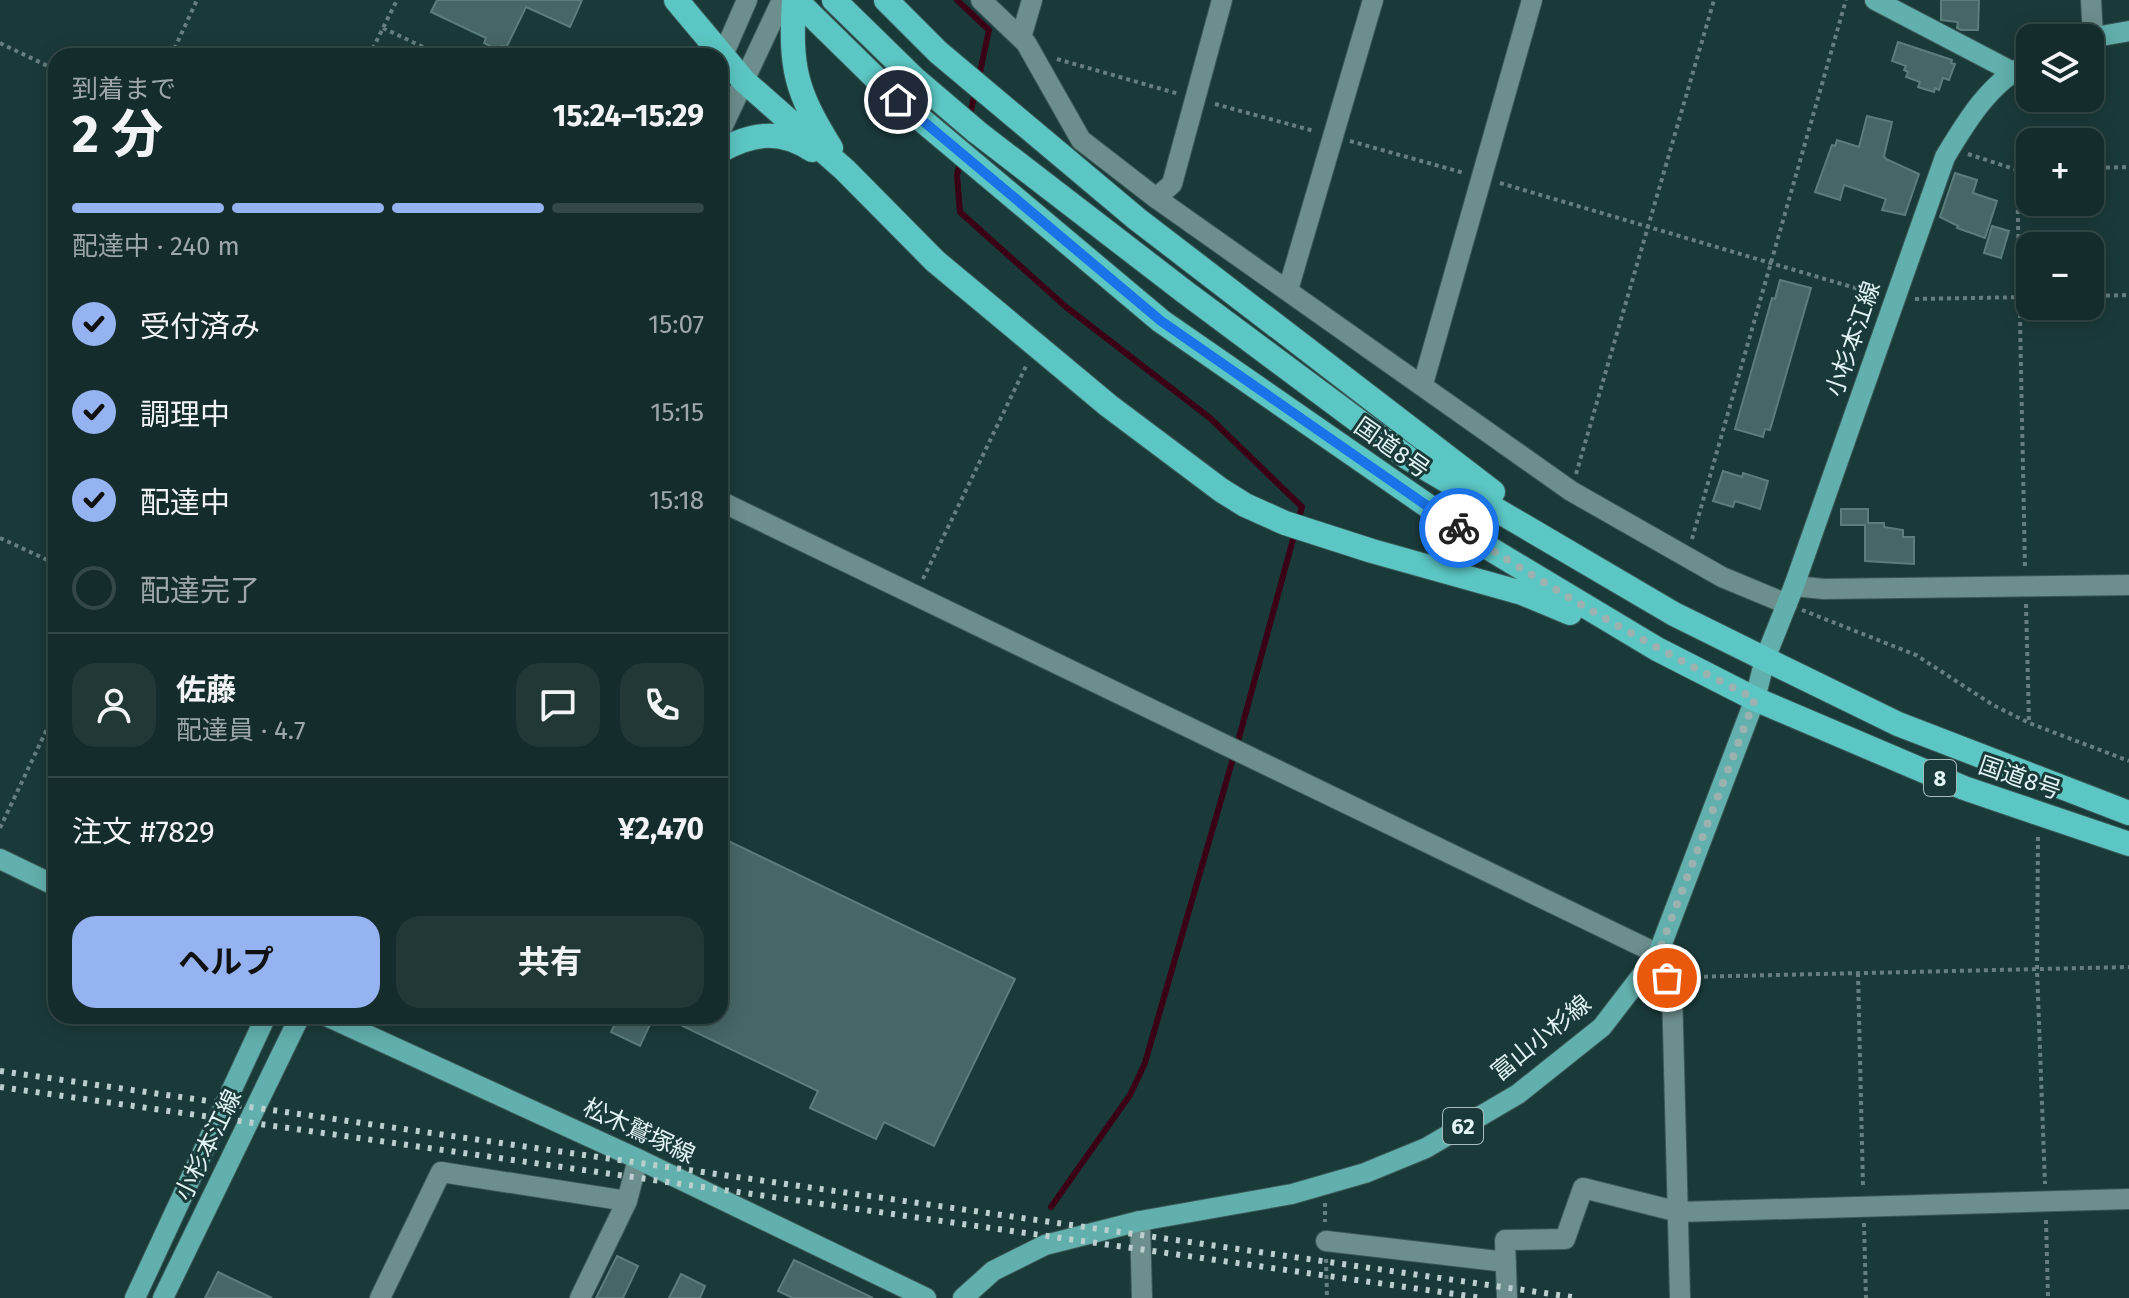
<!DOCTYPE html>
<html lang="ja">
<meta charset="utf-8">
<style>
body{margin:0;font-family:"Fira Sans","Noto Sans JP",sans-serif;background:#213837;color:#f1f3f6;height:100vh;display:flex;flex-direction:column;font-size:30px;white-space:nowrap}
*{box-sizing:border-box;margin:0}
p{font-size:26px;color:#9da7a9}
.icon{flex:none;width:44px;height:44px;fill:none;stroke:currentColor;stroke-width:2;stroke-linecap:round;stroke-linejoin:round}
.map{position:relative;flex:1;overflow:hidden}
.side{position:absolute;left:48px;top:48px;width:680px;height:976px;display:flex;flex-direction:column;background:#142c2b;border-radius:24px;box-shadow:0 4px 20px #0003,0 0 0 2px #334847}
.side>*{flex:none}
.controls{position:absolute;left:2016px;top:24px;display:grid;gap:16px}
.controls a{display:grid;place-items:center;width:88px;height:88px;border-radius:16px;background:#142c2b;box-shadow:0 4px 20px #0003,0 0 0 2px #334847;font-size:40px}
.pin{position:absolute;display:grid;place-items:center;width:68px;height:68px;color:#fff;margin:-34px;border:4px solid #fff;border-radius:50%;box-shadow:0 2px 8px #0007}
.courier{position:absolute;display:grid;place-items:center;width:80px;height:80px;margin:-40px;border:6px solid #1a73e8;border-radius:50%;background:#fff;color:#222;box-shadow:0 2px 10px #0007}
.head em{font-style:normal;font-weight:700}
.head div{display:flex;flex-direction:column-reverse}
.head{display:flex;align-items:center;justify-content:space-between;height:136px;padding:0 24px}
h1{font-size:52px;font-weight:700;line-height:60px}
.bar{display:grid;grid-template-columns:repeat(4,1fr);gap:12px 8px;align-content:center;height:96px;padding:0 24px}
.bar i{height:10px;border-radius:6px;background:#334847}
.bar .selected{background:#95b2f1}
.bar p{grid-column:span 4}
.line{display:flex;align-items:center;gap:20px;padding:0 24px;border-top:2px solid #334847}
.line div{flex:1}
.round{display:grid;place-items:center;flex:none;width:84px;height:84px;border-radius:24px;background:#213837}
ol{padding:0 24px;list-style:none}
li{display:flex;align-items:center;gap:24px;height:88px}
li p{margin-inline-start:auto}
li .icon{padding:8px;border-radius:50%;background:#95b2f1;color:#111;stroke-width:4}
li:last-child{color:#9da7a9}
li i{width:44px;height:44px;border:4px solid #334847;border-radius:50%}
.action{display:flex;gap:16px;margin-top:auto;padding:16px 24px}
.action a{flex:1;height:92px;border-radius:24px;background:#95b2f1;color:#111;font-size:32px;font-weight:700;line-height:92px;text-align:center}
.action a+a{background:#213837;color:#f1f3f6}
.map>svg:first-child{display:block}
.lines{fill:none;stroke-linecap:round;stroke-linejoin:round}
.stream{stroke:#390016;stroke-width:6}
.building{fill:#466766;stroke:#5b7d7b;stroke-width:2}
.minor-casing{stroke:#3a5857;stroke-width:22}
.major-casing{stroke:#3a5857;stroke-width:22}
.highway-casing{stroke:#3a5857;stroke-width:26}
.path{stroke:#657f7e;stroke-width:4;stroke-dasharray:4 4;stroke-linecap:butt}
.minor{stroke:#6c8e8d;stroke-width:20}
.major{stroke:#62b0ad;stroke-width:20}
.highway{stroke:#5bc6c3;stroke-width:24}
.rail{stroke:#bacfce;stroke-width:6;stroke-dasharray:4 8;stroke-linecap:butt}
.done{stroke:#9bb2b1;stroke-width:8;stroke-dasharray:0 14.4}
.route{stroke:#1a73e8;stroke-width:10}
.labels{text-anchor:middle;dominant-baseline:central;stroke-width:6;stroke-linejoin:round;paint-order:stroke}
.shield{fill:#1a3a39;stroke:#a5bcba;stroke-width:2}
.shield-label{font-size:22px;font-weight:bold;fill:#e1f3f2}
.street-label{font-size:24px;fill:#e1f3f2;stroke:#1a3a39}
</style>
<div class="map">
<svg width="2129" height="1298" viewBox="0 0 2129 1298">
<rect width="100%" height="100%" fill="#1a3a39"/>
<g class="lines">
<!-- stream -->
<path class="stream" d="M957,0l32,30 -10,47
M970,116l5,-24
M960,163l-3,12 3,37 106,95 144,111 92,89 -4,14
M1237,745l58,-213
M1051,1207l79,-112 15,-32 89,-308"/>
</g>
<!-- building -->
<path class="building" d="M437,0h145l-12,27 -44,-20 -20,41 -4,-2 -2,5 -16,-8 2,-5 -55,-26z
M1941,0h38l-1,30h-17l-4,-2 1,-6 -17,-2z
M1898,42l54,18 -1,3 4,1 -6,16 -6,-2 -4,12 -4,-2 -1,4 -16,-5 2,-5 -14,-5 2,-5 -4,-2 2,-4 -14,-5z
M1867,116l25,6 -8,34 2,3 33,15 -14,41 -23,-5 4,-11 -42,-14 -4,15 -25,-8 17,-47 3,1 2,-6 22,7z
M1955,173l22,7 -4,13 24,8 -12,37 -28,-10 1,-2 -18,-9z
M1992,226l17,5 -8,27 -17,-5z
M1780,280l31,8 -41,142 -5,-1 -2,8 -28,-8 37,-131 3,1z
M1723,471l19,6 1,-4 25,8 -8,28 -25,-8 -2,6 -20,-6z
M1841,509h27v14h16v4l19,3v7h11v27l-49,-3v-36h-24z
M720,837l295,142 -81,167 -50,-24 -8,17 -66,-31 8,-17 -156,-75h58z
M619,1016h35l-14,30 -29,-14z
M617,1256l21,10 -15,32h-27z
M794,1260l79,38h-80l-15,-7z
M218,1272l54,26h-67z
M681,1274l24,12 -5,12h-31z"/>
<g class="lines">
<defs>
<path id="minor" d="M981,0l45,43 55,97 75,58 415,293 151,86 65,27
M2091,0l2,37
M1021,38l11,-38
M720,62l27,-62
M720,132l62,-132
M1156,198l16,-14 50,-184
M1288,290l85,-290
M1423,384l109,-384
M720,501l938,453 14,36 8,308
M1794,586l30,3 305,-4
M1140,1221l2,77
M1326,1241l180,21
M380,1298l61,-126 186,29
M580,1298l47,-97 11,-42
M1507,1298l-2,-58 60,-1 18,-51 96,24 450,-13"/>
<path id="major" d="M1875,0l136,71
M2090,38l39,-7
M0,859l56,27
M326,1016l312,143 288,139
M135,1298l131,-282
M163,1298l137,-282
M963,1298l30,-27 52,-26 95,-24 152,-27 73,-21 61,-25 92,-54 84,-67 56,-73 97,-255 10,-40 29,-73 151,-429c21,-35 46,-77 85,-94"/>
<path id="highway" d="M676,0l68,81 101,89 90,91 174,145 112,84 24,15 40,18 87,28 150,42 48,20
M794,0c-4,68 1,90 37,148
M796,0l102,100 263,221 326,226 170,102 98,50 209,89 165,56
M834,0l82,80 61,52 208,160 223,166 266,156 91,45 133,65 231,89
M886,0l52,52 199,167 356,273
M720,151c32,-18 60,-22 92,-1"/>
</defs>
<!-- minor casing -->
<use href="#minor" class="minor-casing"/>
<!-- major casing -->
<use href="#major" class="major-casing"/>
<!-- highway casing -->
<use href="#highway" class="highway-casing"/>
<!-- path -->
<path class="path" d="M383,28l59,28
M0,43l56,27
M171,56l26,-56
M369,56l28,-56
M1057,59l122,35
M1215,104l99,27
M1350,141l114,32
M1968,154l49,16h13
M2090,168l39,-1
M2017,170l8,398
M1500,183l379,112
M2090,296l39,-1
M1915,299l115,-2
M1576,474l138,-474
M0,538l56,26
M1692,539l154,-539
M923,579l104,-215
M2026,604l3,119
M1802,610l114,45 77,50 36,18 100,38
M0,828l56,-118
M2038,837l-1,132 8,215
M1858,973l5,214
M1688,977l441,-10
M1325,1203v19
M2046,1220l2,78
M1864,1223l2,75
M1326,1259l1,39"/>
<!-- minor -->
<use href="#minor" class="minor"/>
<!-- major -->
<use href="#major" class="major"/>
<!-- highway -->
<use href="#highway" class="highway"/>
<!-- rail -->
<path class="rail" d="M0,1071l1579,227
M0,1087l1483,211"/>
</g>
<g class="lines">
<!-- done -->
<path class="done" d="M1459,528c95,64 194,119 296,171l-97,255 9,24"/>
<!-- route -->
<path class="route" d="M898,100l263,221 298,207"/>
</g>
<g class="labels">
<!-- shield labels -->
<g class="shield">
<rect x="1924" y="760" width="32" height="36" rx="6"/>
<rect x="1443" y="1108" width="40" height="36" rx="6"/>
</g>
<g class="shield-label">
<text x="1940" y="778">8</text>
<text x="1463" y="1126">62</text>
</g>
<!-- street labels -->
<g class="street-label">
<text transform="translate(1853 339) rotate(-71)">小杉本江線</text>
<text transform="translate(1392 448) rotate(35)">国道8号</text>
<text transform="translate(2020 778) rotate(19)">国道8号</text>
<text transform="translate(1541 1038) rotate(-39)">富山小杉線</text>
<text transform="translate(639 1131) rotate(25)">松木鷲塚線</text>
<text transform="translate(208 1145) rotate(-64)">小杉本江線</text>
</g>
</g>
</svg>
<div class="controls">
<a><svg class="icon" aria-label="layers" viewBox="0 0 24 24"><path d="M12 4l9 5-9 5-9-5zM3 14l9 5 9-5"/></svg></a>
<a>+</a>
<a>−</a>
</div>
<div class="pin" style="left:1667px;top:978px;background:#ea580c"><svg class="icon" aria-label="bag" viewBox="0 0 24 24"><path d="M5 8h14l-1 12H6zM9 8a3 3 0 0 1 6 0"/></svg></div>
<div class="pin" style="left:898px;top:100px;background:#1f2937"><svg class="icon" aria-label="home" viewBox="0 0 24 24"><path d="M3 11l9-7 9 7M6 9v11h12V9"/></svg></div>
<div class="courier" style="left:1459px;top:528px"><svg class="icon" aria-label="bike" viewBox="0 0 24 24"><circle cx="6" cy="16" r="4"/><circle cx="18" cy="16" r="4"/><path d="M6 16l4-8h5l3 8M10 8l3 8H6M13 5h3"/></svg></div>
<section class="side">
<div class="head"><div><h1>2 分</h1><p>到着まで</p></div><em>15:24–15:29</em></div>
<div class="bar"><i class="selected"></i><i class="selected"></i><i class="selected"></i><i></i><p>配達中 · 240 m</p></div>
<ol>
<li><svg class="icon" aria-label="check" viewBox="0 0 24 24"><path d="M5 12l5 5 9-10"/></svg>受付済み<p>15:07</p></li>
<li><svg class="icon" aria-label="check" viewBox="0 0 24 24"><path d="M5 12l5 5 9-10"/></svg>調理中<p>15:15</p></li>
<li><svg class="icon" aria-label="check" viewBox="0 0 24 24"><path d="M5 12l5 5 9-10"/></svg>配達中<p>15:18</p></li>
<li><i></i>配達完了</li>
</ol>
<div class="line" style="height:144px"><a class="round"><svg class="icon" aria-label="person" viewBox="0 0 24 24"><circle cx="12" cy="8" r="4"/><path d="M4 21q1-7 8-7t8 7"/></svg></a><div><b>佐藤</b><p>配達員 · 4.7</p></div><a class="round"><svg class="icon" aria-label="chat" viewBox="0 0 24 24"><path d="M4 5h16v11H9l-5 4z"/></svg></a><a class="round"><svg class="icon" aria-label="phone" viewBox="0 0 24 24"><path d="M5 4h4l2 5-3 2q2 4 5 5l2-3 5 2v4C11 20 4 13 5 4z"/></svg></a></div>
<div class="line" style="height:104px"><div>注文 #7829</div><b>¥2,470</b></div>
<div class="action"><a>ヘルプ</a><a>共有</a></div>
</section>
</div>
